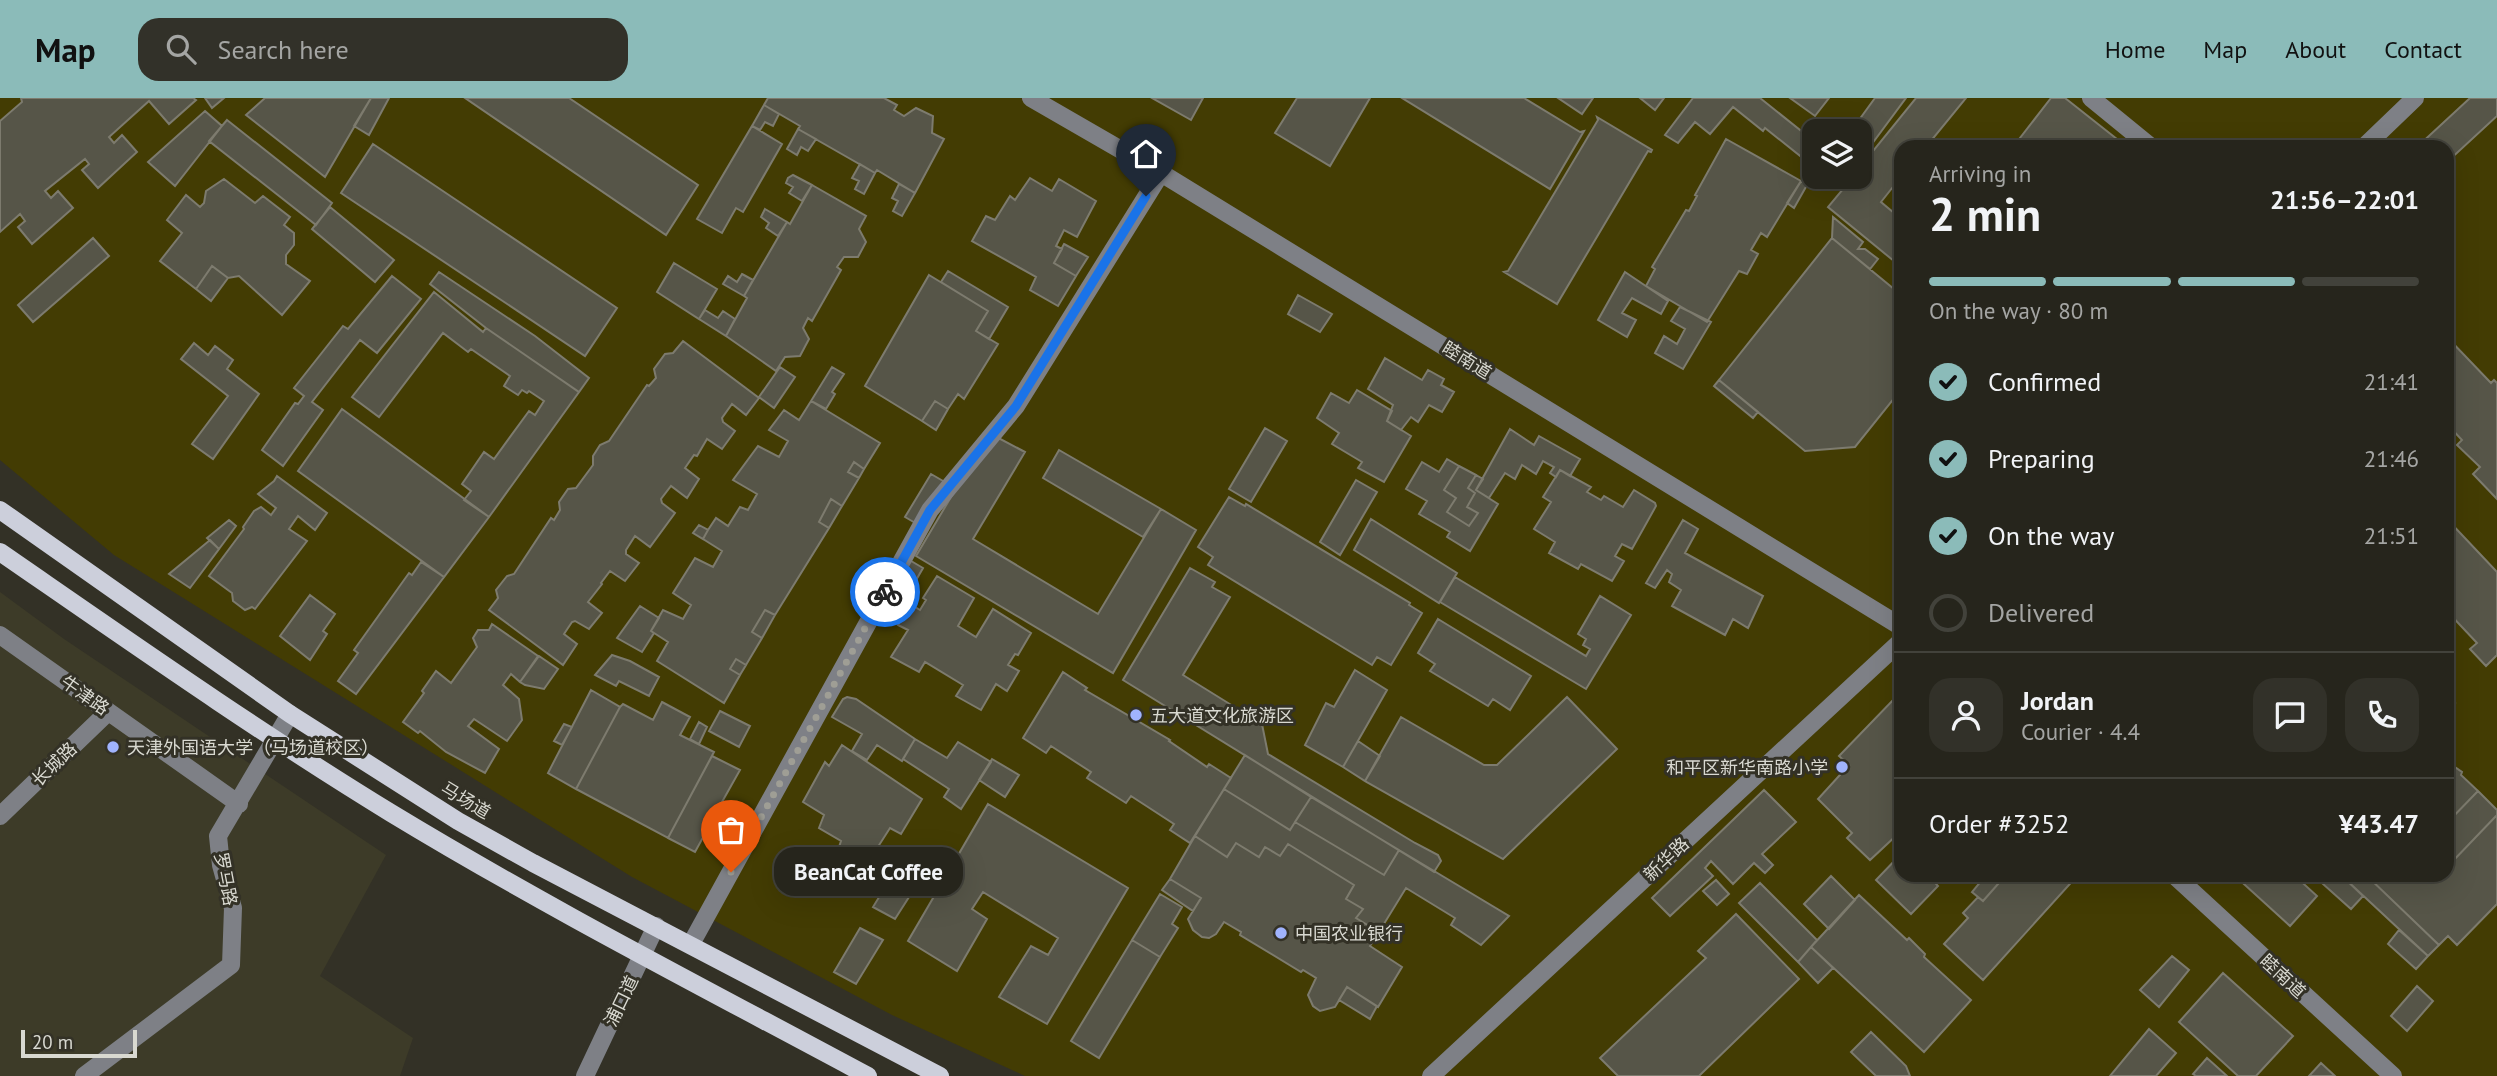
<!DOCTYPE html>
<meta charset="utf-8">
<style>
body{margin:0;font-family:"PT Sans","Noto Sans SC",sans-serif;background:#323129;color:#f1f3f6;height:100vh;display:flex;flex-direction:column;font-size:26px;white-space:nowrap}
*{box-sizing:border-box;margin:0}
p{font-size:23px;color:#a4a5a3}
.icon{flex:none;width:38px;height:38px;fill:none;stroke:currentColor;stroke-width:2;stroke-linecap:round;stroke-linejoin:round}
.map{position:relative;flex:1;overflow:hidden}
.drawer{position:absolute;left:1894px;top:42px;width:560px;height:742px;display:flex;flex-direction:column;background:#26251c;border-radius:21px;box-shadow:0 7px 28px #0002,0 0 0 2px #42423b}
.drawer>*{flex:none}
.controls{position:absolute;left:1802px;top:21px;display:grid;gap:14px}
.controls a{display:grid;place-items:center;width:70px;height:70px;border-radius:14px;background:#26251c;box-shadow:0 7px 28px #0002,0 0 0 2px #42423b;font-size:35px}
.scale{position:absolute;left:21px;bottom:18px;width:116px;box-sizing:border-box;padding-left:7px;border:4px solid #d9d9d1;border-top:0;font-size:19px;line-height:24px;white-space:nowrap;color:#d9d9d1;-webkit-text-stroke:5px #333126;paint-order:stroke}
.pin{position:absolute;display:grid;place-items:center;width:60px;height:60px;color:#fff;margin:-72px -30px;border-radius:50% 50% 50% 0;rotate:-45deg;box-shadow:0 0 7px #0007}
.pin .icon{rotate:45deg}
.courier{position:absolute;display:grid;place-items:center;width:70px;height:70px;margin:-35px;border:5px solid #1a73e8;border-radius:50%;background:#fff;color:#222;box-shadow:0 2px 9px #0007}
.bubble{position:absolute;height:49px;border-radius:21px;background:#26251c;box-shadow:0 7px 28px #0002,0 0 0 2px #42423b;font-size:23px;font-weight:700;line-height:49px;text-align:center}
.head em{font-style:normal;font-weight:700}
.head div{display:flex;flex-direction:column-reverse}
.head{display:flex;align-items:center;justify-content:space-between;height:119px;padding:0 35px}
h1{font-size:46px;font-weight:700;line-height:52px}
.bar{display:grid;grid-template-columns:repeat(4,1fr);gap:10px 7px;align-content:center;height:84px;padding:0 35px}
.bar i{height:9px;border-radius:5px;background:#42423b}
.bar .selected{background:#8bbbb9}
.bar p{grid-column:span 4}
.line{display:flex;align-items:center;gap:18px;padding:0 35px;border-top:2px solid #42423b}
.line div{flex:1}
.round{display:grid;place-items:center;flex:none;width:74px;height:74px;border-radius:21px;background:#323129}
ol{padding:0 35px;list-style:none}
li{display:flex;align-items:center;gap:21px;height:77px}
li p{margin-inline-start:auto}
li .icon{padding:7px;border-radius:50%;background:#8bbbb9;color:#111;stroke-width:4}
li:last-child{color:#a4a5a3}
li i{width:38px;height:38px;border:4px solid #42423b;border-radius:50%}
header{display:flex;align-items:center;gap:42px;box-sizing:border-box;height:98px;padding:0 35px;background:#8bbbb9;color:#111}
header strong{font-size:33px}
nav{display:flex;gap:38px;margin-inline-start:auto;font-size:24px}
.search{width:490px;height:63px;background:#323129;display:flex;align-items:center;gap:18px;box-sizing:border-box;padding:0 24px;border-radius:21px;color:#a4a5a3;font-size:26px}
.map>svg:first-child{display:block}
.built{fill:#3d3b28}
.green{fill:#433c03;fill-rule:evenodd}
.building{fill:#565548;stroke:#7d7b6e;stroke-width:2}
.lines{fill:none;stroke-linecap:round;stroke-linejoin:round}
.minor{stroke:#7e8086;stroke-width:18}
.major{stroke:#cccfdb;stroke-width:18}
.done{stroke:#9f9e95;stroke-width:7;stroke-dasharray:0 12.6}
.route{stroke:#1a73e8;stroke-width:9}
.poi-dot{fill:#a0b3fd;stroke:#333126;stroke-width:2.5}
.labels{text-anchor:middle;dominant-baseline:central;stroke-width:6;stroke-linejoin:round;paint-order:stroke}
.street-label{font-size:18px;fill:#d9d9d1;stroke:#333126}
.poi-label{font-size:18px;fill:#d9d9d1;stroke:#333126;text-anchor:start}
</style>
<header>
<strong>Map</strong>
<div class="search"><svg class="icon" aria-label="search" viewBox="0 0 24 24"><circle cx="10" cy="10" r="6"/><path d="M15 15l6 6"/></svg>Search here</div>
<nav><a>Home</a><a>Map</a><a>About</a><a>Contact</a></nav>
</header>
<div class="map">
<svg width="2497" height="978" viewBox="0 0 2497 978">
<rect width="100%" height="100%" fill="#333126"/>
<!-- built -->
<path class="built" d="M0,494l64,47 322,216 -66,121 93,62 -13,38h-400z"/>
<!-- green -->
<path class="green" d="M0,0h2497v978h-1472l-133,-61 -260,-138 -518,-322 -114,-95zM1815,33h45v46h-45zM1900,49h546v728h-546z"/>
<!-- building -->
<path class="building" d="M21,0h172l3,2 -27,24 -20,-23 -40,36 5,6 8,-8 15,17 -39,36 -16,-18 7,-6 -4,-5 -40,32 6,7 7,-7 15,17 -41,36 -14,-17 7,-6 -5,-7 -20,18v-111l22,-19z
M205,0h19l-12,10z
M265,0h106l-46,79 -79,-62z
M371,0h18l-20,37 -15,-9z
M465,0h104l129,87 -32,50z
M768,0h116l13,7 -3,5 10,6 12,-8 17,8 -1,17 12,6 -29,54 -38,-23 -2,3 -77,-44 2,-3 -36,-21z
M1152,0h51l-12,22z
M1297,0h73l-40,68 -55,-33z
M1402,0h122l56,34 4,-1 -34,58z
M1558,0h35l-11,16z
M1640,0h24l-9,12z
M1693,0h67l55,44v4l-11,13 -39,-31 -2,3 -30,-24 -23,27 -15,-12 -17,21 -13,-8z
M1790,0h39l-14,18z
M1875,0h31l-46,62v-29h-9z
M1916,0h50l-40,49h-26v31l-19,24 19,16v48l-72,-59 25,-30h7v-10z
M2051,0h14l62,49h-114z
M2470,0h27v18l-51,47v-16h-29z
M764,7l15,9 -6,12 -8,-4 -5,8 -8,-4z
M205,13l17,15 -47,60 -27,-24z
M1597,19l55,33 -1,2 -3,-1 -91,153 -53,-32 4,-1 25,-42 65,-109z
M227,22l105,83 -16,22 -107,-84z
M752,28l30,18 -39,68 -7,-4 -14,25 -25,-14z
M798,31l18,10 -8,12 -7,-4 -4,8 -10,-6z
M1726,41l75,42 -34,56 -6,-4 -10,17 7,4 -11,20 -8,-3 -32,51 -61,-36 9,-17 -3,-2 34,-57 3,1 8,-15 -2,-1z
M373,46l244,164 -32,48 -244,-163z
M860,66l15,9 -11,21 -9,-5 4,-8 -7,-3z
M793,77l19,10 -10,16 -13,-8 4,-6 -7,-4 2,-5z
M1825,79h23l-8,11z
M1030,80l22,13 7,-12 37,22 -19,36 -13,-7 -8,16 6,3 -8,14 22,13 -18,30 -28,-16 6,-13 -64,-36 14,-25 9,4 15,-24 5,4z
M224,81l31,24 8,-7 27,21 -6,8 10,8v12l-8,10v9l24,17 -28,34 -43,-39 -11,2 -16,-12 -16,23 -36,-28 22,-28 -15,-13 19,-25 14,12 4,-4 2,-12z
M1801,83l6,4 -13,23 -7,-5z
M899,86l16,9 -13,23 -9,-5 5,-10 -6,-3z
M812,87l54,31 -7,13 7,13 -8,15h-14l-7,10 4,3 -29,51 -4,-3 -5,10 6,11 -9,17 -15,1 -9,14 -50,-35 21,-38 -3,-2 7,-12 36,-62 3,2z
M330,109l64,53 -19,22 -63,-53z
M765,111l22,13 -9,14 -12,-8 3,-5 -8,-6z
M1833,119l30,25 -5,7h7l13,10 -8,10 -38,-31z
M93,140l16,18 -76,66 -15,-17z
M1832,140l68,56v97l-45,56 -50,4 -86,-71z
M1064,146l24,13 -12,19 -22,-13z
M674,165l43,26 -18,30 -42,-27z
M212,168l16,12 -17,23 -15,-12z
M948,173l60,36 -19,32 -13,-8 12,-20 -47,-29z
M439,174l96,64 54,42 -10,14 -93,-64 -56,-44z
M1625,174l43,29 -7,13 -29,-16 -10,15 14,7 -9,17 -29,-17z
M742,176l11,6 -9,16 -21,-12 5,-8 9,6z
M929,177l59,36 -12,20 22,13 -34,55 -6,-5 -10,15 -13,-8 -13,20 -57,-35z
M392,178l29,23 -44,54 -17,-13 -48,62 11,8 -40,56 -21,-16 33,-47 3,1 6,-8 -10,-8 49,-62 5,3z
M434,194l49,40 3,-4 93,64 -90,125 -25,-17 7,-9 -9,-7 22,-32 10,7 35,-48 6,4 9,-14 -15,-10 -2,2 -5,-3 -4,5 -14,-9 6,-10 -39,-27 -3,3 -25,-19 -64,84 -27,-20z
M1298,197l34,19 -12,18 -32,-18z
M1680,209l31,15 -28,47 -28,-16 9,-17 13,8 8,-15 -14,-8z
M705,212l13,8 5,-7 12,8 -9,17 -27,-17z
M2446,238l45,47 3,-3 3,3v116l-24,-25 7,-7 -23,-22 5,-5 -16,-17z
M683,243l76,57 -13,17 -14,-11 -10,14 1,4 12,9 -13,18 -15,-10 -10,17 -3,-1 -9,13 14,11 -12,19 -16,-12 -10,13 1,4 13,10 -25,34 -15,-11 -9,14v4l13,9 -14,18 -15,-10 -9,12 1,1 -14,18 14,11 -13,16 -14,-8 -3,1 -8,12 13,10 -14,21 -74,-55 9,-12 -2,-8 11,-14 7,-2 37,-56 3,2 6,-10 -1,-8 9,-13 8,-1 17,-23v-9l7,-11 9,-4 38,-56 2,1 7,-8 -2,-9 11,-15 8,-1z
M194,245l14,12 7,-9 18,14 -6,9 32,25 -46,65 -21,-15 36,-48 -47,-37z
M1385,260l37,22 6,-10 16,9 -3,6 13,7 -12,20 -13,-7 -11,17 -7,-5 -10,13 -14,-9 6,-16 -25,-16z
M780,269l15,10 -21,31 -15,-11z
M832,269l12,7 -12,18 3,2 -9,15 -15,-8z
M1719,282l39,32 -5,6 -39,-32z
M1357,292l35,21 -5,10 24,15 -27,46 -26,-14 4,-6 -30,-18 7,-11 -22,-15 14,-25 18,10z
M811,303l69,42 -16,26 -10,-7 -6,10 11,6 -17,28 -11,-7 -12,23 10,6 -54,87 -10,-5 -13,22 10,6 -16,27 -10,-6 -6,10 10,6 -16,28 -67,-42 11,-19 -17,-11 12,-21 20,9 8,-14 -18,-12 22,-35 18,9 9,-16 -19,-12 5,-9 8,-12 12,8 12,-19 8,3 9,-16 -24,-14 25,-34 21,11 9,-16 -19,-11 15,-20 15,10z
M935,303l13,8 -12,21 -14,-9z
M342,311l147,108 -45,60 -146,-106z
M1265,330l22,13 -36,61 -22,-13z
M1510,331l24,16 5,-9 41,23 -10,17 -10,-6 -4,7 -6,-4 4,-6 -11,-6 -7,13 -14,-9 -7,14 -10,-6 -16,25 -13,-8z
M989,335l36,19 -52,87 125,75 63,-105 35,21 -83,143 -197,-117z
M1059,352l102,59 -18,28 -100,-59z
M1447,361l12,7 -15,24 12,8 -9,14 22,14 9,-13 -11,-6 8,-14 -7,-5 8,-13 7,4 -7,11 22,14 -28,47 -23,-14 3,-5 -31,-18 8,-13 -21,-12 16,-27 17,10z
M854,364l10,7 -5,9 -11,-6z
M1459,368l17,9 -8,13 7,5 -8,14 11,6 -9,13 -22,-14 9,-14 -12,-8z
M1560,372l31,17 -4,5 14,8 3,-4 19,11 11,-17 21,13 1,3 -24,43 -10,-5 -7,12 9,5 -12,20 -31,-17 -3,5 -29,-16 6,-11 -21,-13 17,-27 -8,-5z
M931,376l19,11 -26,43 -19,-11z
M277,378l50,37 -12,17 -17,-14 -9,13 18,12 -52,68 -3,-2 -7,3 -12,-9 -1,-8 -23,-17 35,-47 -1,-2 11,-16 7,-4 10,8 5,-7 -18,-14 16,-13z
M1356,382l21,12 -37,63 -20,-13z
M1229,399l16,9 1,-2 164,99 -1,2 13,8 -31,52 -14,-8 -5,8 -164,-100 5,-8 -15,-10z
M831,401l11,7 -13,22 -10,-6z
M2446,420l51,54v83l-11,11 -16,-17 7,-6 -31,-33z
M1371,421l86,54 -18,30 -85,-53z
M229,422l7,6 -17,23 -12,-11z
M1683,422l15,9 -13,24 78,43 -15,32 -15,-9 -8,16 -53,-29 9,-16 -12,-8 3,-8 -5,-4 -12,18 -9,-5z
M699,427l9,5 -5,9 -10,-6z
M210,442l9,9 -29,39 -21,-14z
M906,460l17,10 -31,54 -17,-10z
M421,464l23,15 -88,117 -18,-13 20,-28 -4,-3 55,-77 3,2z
M1190,470l25,14 -3,5 18,10 -47,78 79,49 6,30 147,89 23,12 3,6 -7,11 -311,-192z
M937,478l37,22 -16,28 18,11 17,-28 38,24 -13,22 -3,-1 -7,11 11,6 -12,20 -11,-7 -15,26 -25,-14 7,-11 -38,-23 -6,10 -28,-15 17,-27 -10,-5 12,-21 10,6 6,-10 -3,-2z
M1455,479l131,79 4,-7 -7,-4 3,-6 -8,-5 22,-38 31,19 -45,74 -146,-87z
M310,497l25,19 -12,17 4,3 -17,26 -30,-24z
M640,508l19,12 -8,13 3,2 -12,19 -25,-14z
M765,512l10,5 -13,23 -10,-6z
M1438,521l93,57 -21,34 -17,-11 -5,7 -58,-35 5,-7 -17,-11z
M492,526l46,32 -18,26 -9,-8 -8,11 16,14 3,21 -15,21 -33,-22 -6,7 31,23 -14,24 -39,-21 -26,-21 -2,2 -15,-11 21,-29 -2,-2 14,-20 15,12 26,-36 -4,-9 5,-8h11z
M612,557l18,6 29,16 -10,19 -30,-15 -3,5 -21,-11z
M539,558l19,13 -14,20 -19,-4 -5,-3z
M736,561l10,6 -6,10 -10,-6z
M1355,572l32,20 -44,77 -38,-22 21,-42 8,4z
M1063,574l24,16 -2,2 85,50 -1,1 38,26 2,-3 22,14 -41,65 -20,-13 4,-6 -43,-28 -5,7 -39,-25 4,-6 -40,-26 -5,7 -23,-15z
M591,592l29,17 -44,82 -28,-16z
M2446,596l9,9 -9,9z
M847,599l9,2 59,40 -13,22 -25,-16 -10,15 -15,-9 10,-17 -30,-17 11,-18z
M1567,599l50,52 -114,110 -138,-78 36,-64 83,48h13z
M1895,600l5,6v128l-30,28 -23,-22 5,-5 -34,-34 31,-34 -10,-9z
M662,604l28,15 -10,18 34,17 -46,86 -92,-49 44,-82 3,-3 30,16z
M720,613l30,15 -11,21 -30,-16z
M699,624l8,5 -8,17 -9,-5z
M564,626l8,3 -10,18 -8,-4z
M915,641l32,19 11,-16 33,20 -30,47 -17,-12 5,-8 -46,-30z
M1358,643l22,15 -15,25 -22,-14z
M842,647l80,54 -21,35 -11,-6 -23,36 -28,-17 2,-6 -22,-13 5,-13 -21,-13 22,-40 4,4z
M1245,657l66,42 -21,33 -66,-41z
M712,658l28,14 -18,32 6,2 -12,22 -5,-3 -16,29 -27,-14z
M992,661l27,16 -14,22 -26,-17z
M2446,663l16,11 -1,3 17,16 -32,33z
M1224,691l66,41 5,-8 89,53 15,-25 110,66 -28,29 -30,-20 4,-7 -49,-30 -27,44 -23,-14 7,-9 -17,-10 8,-14 -66,-41 -8,12 -15,-9 -6,10 -23,-14 -9,14 -32,-21z
M1764,692l32,32 -34,32 11,11 -8,8 -11,-10 -21,21 -22,-23 -6,7 8,8 -43,40 -18,-18z
M2478,693l19,19v5l-46,48 -5,-5v-34z
M1311,699l88,53 -15,25 -89,-53z
M988,706l140,84 -81,136 -48,-27 32,-51 17,9 10,-17 -75,-46 -11,17 15,10 -30,52 -49,-30z
M2497,717v89l-40,41 -9,-9 -9,9 -73,-70h80v-17l5,5z
M1195,738l32,21 9,-14 23,14 6,-10 15,9 8,-12 66,41 -8,14 17,10 -7,9 23,14 -9,14 32,21 -24,40 -31,-20 -12,20 -15,4 -7,-5 -5,-11 8,-17 -13,-8 -2,2 -61,-37 1,-3 -17,-10 -8,12 -7,4 -7,-1 -9,-7 -5,-11 13,-21 -31,-19z
M1900,757v20h28l10,11 -27,28 -35,-34z
M1986,777l13,8 -16,18 -11,-9z
M2015,777h63l-95,105 -39,-36 24,-26 -5,-5 15,-16 5,4 22,-25 6,4z
M2234,777h60l23,21 -27,30z
M2332,777h9l22,21 -12,13 -28,-25z
M2341,777h25l73,70 -11,11z
M1831,778l24,24 -26,29 -25,-25z
M1170,781l31,19 -8,13 -31,-21z
M1716,782l13,14 -12,11 -14,-14z
M1760,785l57,57 -19,22 -59,-59z
M887,786l22,13 -14,22 -22,-12z
M1160,796l22,13 -10,17 6,4 -18,29 -28,-17z
M1859,797l48,45 2,-2 16,16 -1,3 47,43 -47,52 -113,-105z
M1736,816l63,65 -100,97h-81l-18,-18 106,-100 -8,-7z
M860,830l23,12 -27,44 -22,-12z
M2399,832l29,26 -12,13 -28,-25z
M1132,842l28,17 -61,101 -28,-17z
M1811,849l22,21 -15,15 -20,-21z
M2172,858l17,14 -30,37 -19,-17z
M2223,875l70,63 -37,40h-18l-59,-54z
M2417,888l16,15 -26,30 -16,-15z
M1347,889l30,19 -7,13 -31,-19z
M2149,931l27,24 -20,23h-46z
M1871,934l35,34 4,10h-34l-25,-24z
M2207,960l20,18h-31l-3,-2z
M2321,965l14,13h-26z"/>
<g class="lines">
<!-- minor -->
<path class="minor" d="M1031,0l130,75 739,453
M2091,0l60,49
M2364,49l51,-49
M0,537l239,169
M0,718l108,-104
M2174,777l219,201
M691,846l239,-434 86,-104 145,-233
M84,978l147,-111 2,-57 -12,-43 -3,-29 72,-122
M585,978l71,-150
M1431,978l469,-434"/>
<!-- major -->
<path class="major" d="M0,412l290,204 168,107 75,42 407,213
M0,454c129,89 257,179 391,261 155,94 317,177 477,263"/>
</g>
<g class="lines">
<!-- done -->
<path class="done" d="M731,774l154,-280"/>
<!-- route -->
<path class="route" d="M885,494l45,-82 86,-104 130,-210"/>
</g>
<!-- markers -->
<g class="poi-dot">
<circle cx="1136" cy="617" r="7"/>
<circle cx="113" cy="649" r="7"/>
<circle cx="1842" cy="669" r="7"/>
<circle cx="1281" cy="835" r="7"/>
</g>
<g class="labels">
<!-- street labels -->
<g class="street-label">
<text transform="translate(1467 262) rotate(32)">睦南道</text>
<text transform="translate(85 597) rotate(35)">牛津路</text>
<text transform="translate(54 666) rotate(-44)">长城路</text>
<text transform="translate(466 702) rotate(31)">马场道</text>
<text transform="translate(1666 761) rotate(-43)">新华路</text>
<text transform="translate(226 781) rotate(79)">罗马路</text>
<text transform="translate(2283 878) rotate(43)">睦南道</text>
<text transform="translate(621 903) rotate(-64)">浦口道</text>
</g>
<!-- poi labels -->
<g class="poi-label">
<text x="1150" y="617">五大道文化旅游区</text>
<text x="127" y="649">天津外国语大学（马场道校区）</text>
<text x="1828" y="669" text-anchor="end">和平区新华南路小学</text>
<text x="1295" y="835">中国农业银行</text>
</g>
</g>
</svg>
<div class="controls">
<a><svg class="icon" aria-label="layers" viewBox="0 0 24 24"><path d="M12 4l9 5-9 5-9-5zM3 14l9 5 9-5"/></svg></a>
</div>
<div class="scale">20 m</div>
<div class="pin" style="left:731px;top:774px;background:#ea580c"><svg class="icon" aria-label="bag" viewBox="0 0 24 24"><path d="M5 8h14l-1 12H6zM9 8a3 3 0 0 1 6 0"/></svg></div>
<div class="pin" style="left:1146px;top:98px;background:#1f2937"><svg class="icon" aria-label="home" viewBox="0 0 24 24"><path d="M3 11l9-7 9 7M6 9v11h12V9"/></svg></div>
<div class="courier" style="left:885px;top:494px"><svg class="icon" aria-label="bike" viewBox="0 0 24 24"><circle cx="6" cy="16" r="4"/><circle cx="18" cy="16" r="4"/><path d="M6 16l4-8h5l3 8M10 8l3 8H6M13 5h3"/></svg></div>
<div class="bubble" style="left:774px;top:749px;width:189px">BeanCat Coffee</div>
<section class="drawer">
<div class="head"><div><h1>2 min</h1><p>Arriving in</p></div><em>21:56–22:01</em></div>
<div class="bar"><i class="selected"></i><i class="selected"></i><i class="selected"></i><i></i><p>On the way · 80 m</p></div>
<ol>
<li><svg class="icon" aria-label="check" viewBox="0 0 24 24"><path d="M5 12l5 5 9-10"/></svg>Confirmed<p>21:41</p></li>
<li><svg class="icon" aria-label="check" viewBox="0 0 24 24"><path d="M5 12l5 5 9-10"/></svg>Preparing<p>21:46</p></li>
<li><svg class="icon" aria-label="check" viewBox="0 0 24 24"><path d="M5 12l5 5 9-10"/></svg>On the way<p>21:51</p></li>
<li><i></i>Delivered</li>
</ol>
<div class="line" style="height:126px"><a class="round"><svg class="icon" aria-label="person" viewBox="0 0 24 24"><circle cx="12" cy="8" r="4"/><path d="M4 21q1-7 8-7t8 7"/></svg></a><div><b>Jordan</b><p>Courier · 4.4</p></div><a class="round"><svg class="icon" aria-label="chat" viewBox="0 0 24 24"><path d="M4 5h16v11H9l-5 4z"/></svg></a><a class="round"><svg class="icon" aria-label="phone" viewBox="0 0 24 24"><path d="M5 4h4l2 5-3 2q2 4 5 5l2-3 5 2v4C11 20 4 13 5 4z"/></svg></a></div>
<div class="line" style="height:91px"><div>Order #3252</div><b>¥43.47</b></div>
</section>
</div>
